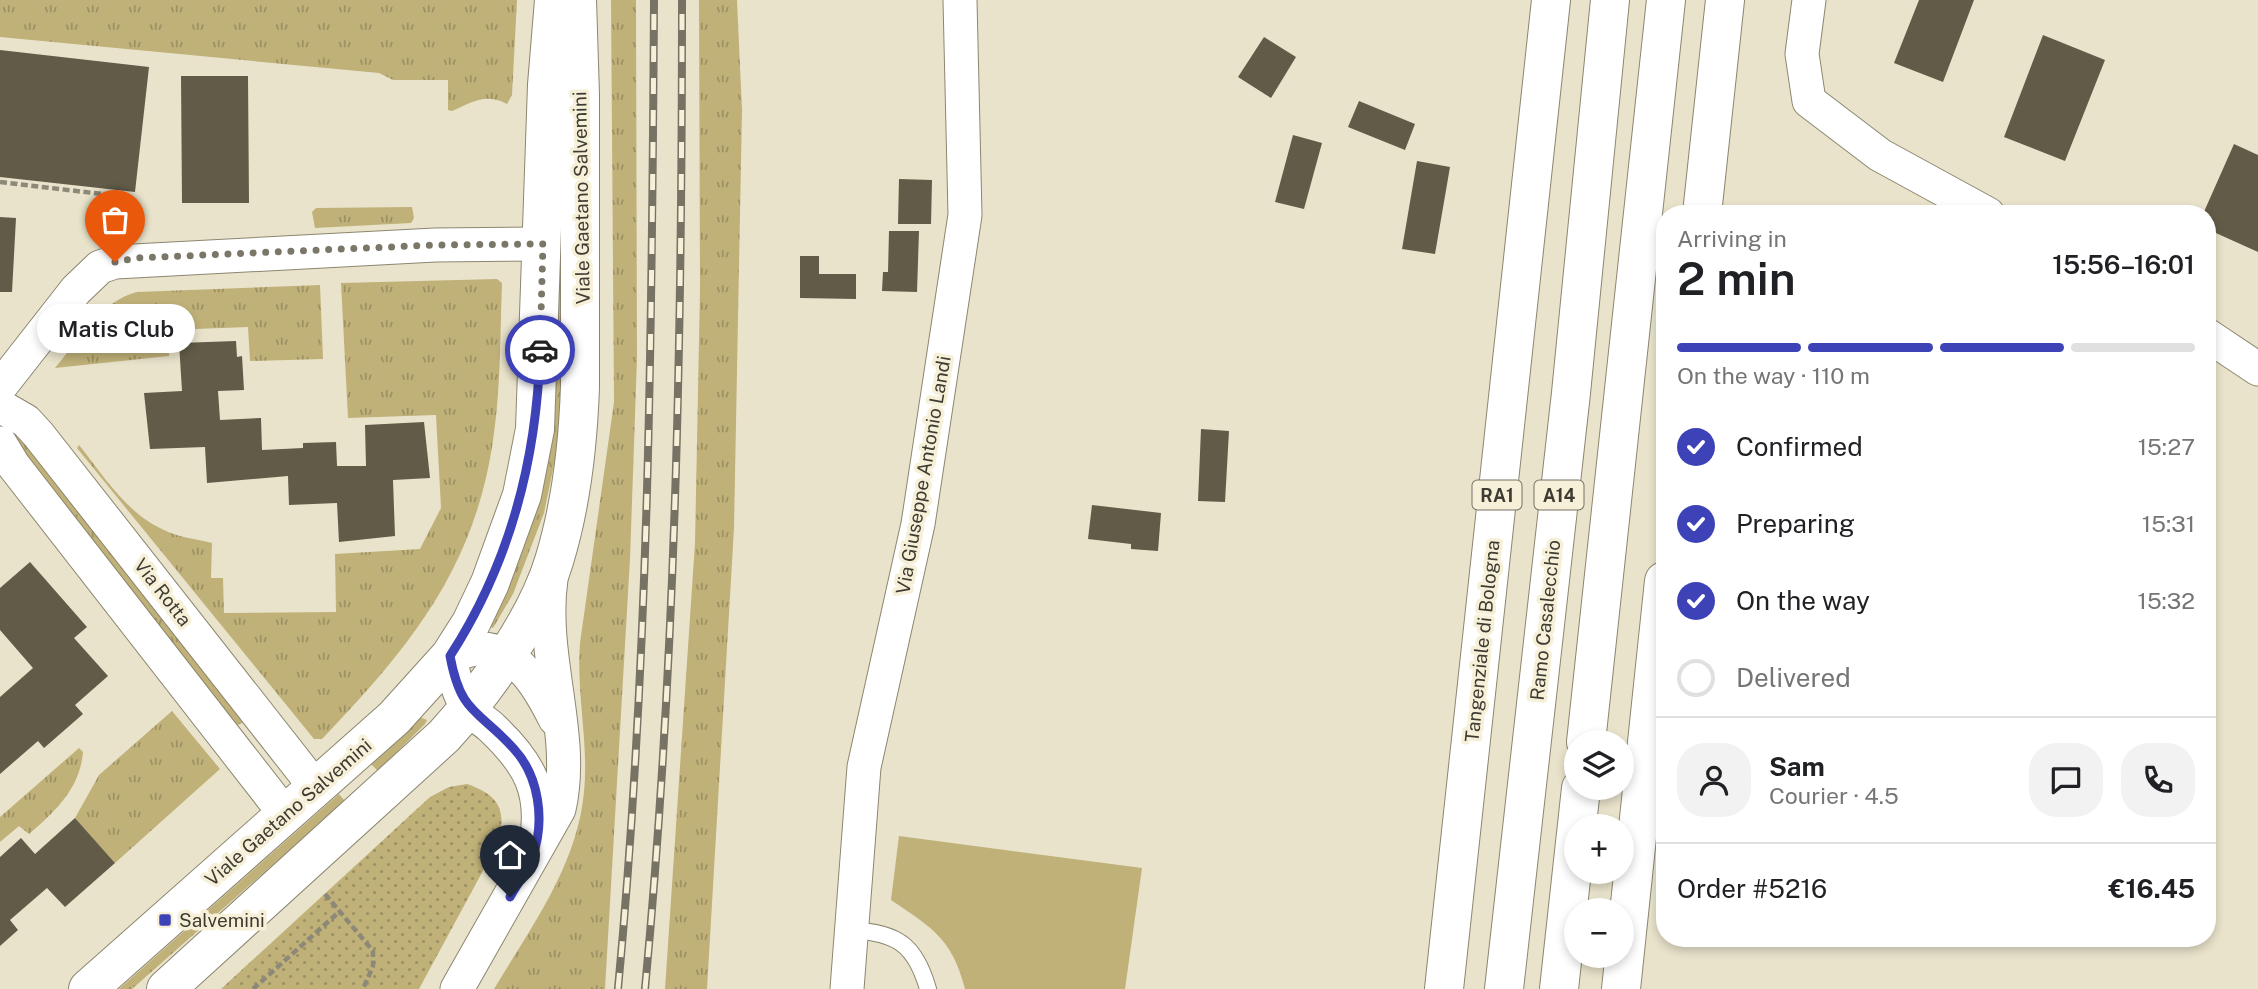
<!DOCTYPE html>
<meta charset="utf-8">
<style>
body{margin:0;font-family:"Public Sans",sans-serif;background:#f2f2f2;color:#202124;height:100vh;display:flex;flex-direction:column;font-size:26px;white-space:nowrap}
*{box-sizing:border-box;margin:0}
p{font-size:23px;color:#757577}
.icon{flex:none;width:38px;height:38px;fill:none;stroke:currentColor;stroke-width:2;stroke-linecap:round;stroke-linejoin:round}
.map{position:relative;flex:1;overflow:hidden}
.panel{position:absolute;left:1656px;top:205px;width:560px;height:742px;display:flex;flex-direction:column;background:#fff;border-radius:28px;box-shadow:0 4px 10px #0003}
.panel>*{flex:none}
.controls{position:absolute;left:1564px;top:730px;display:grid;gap:14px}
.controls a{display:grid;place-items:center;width:70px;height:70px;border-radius:50%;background:#fff;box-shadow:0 4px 10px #0003;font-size:35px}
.pin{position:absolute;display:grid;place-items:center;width:60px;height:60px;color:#fff;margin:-72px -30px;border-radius:50% 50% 50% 0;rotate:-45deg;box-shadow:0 0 7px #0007}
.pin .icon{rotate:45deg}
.courier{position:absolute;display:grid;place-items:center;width:70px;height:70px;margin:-35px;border:5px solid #3e42b7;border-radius:50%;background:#fff;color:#222;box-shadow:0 2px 9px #0007}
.bubble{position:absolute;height:49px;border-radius:24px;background:#fff;box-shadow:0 4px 10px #0003;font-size:23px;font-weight:600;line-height:49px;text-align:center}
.summary em{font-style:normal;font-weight:600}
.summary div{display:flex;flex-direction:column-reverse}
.summary{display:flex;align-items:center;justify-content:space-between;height:119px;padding:0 21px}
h1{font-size:46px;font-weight:600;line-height:52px}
.bar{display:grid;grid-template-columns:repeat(4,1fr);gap:10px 7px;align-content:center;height:84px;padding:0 21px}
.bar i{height:9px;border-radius:5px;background:#e0e0e0}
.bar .active{background:#3e42b7}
.bar p{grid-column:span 4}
.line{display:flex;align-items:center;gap:18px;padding:0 21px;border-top:2px solid #e0e0e0}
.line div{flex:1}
.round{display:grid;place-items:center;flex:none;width:74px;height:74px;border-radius:28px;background:#f2f2f2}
ol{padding:0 21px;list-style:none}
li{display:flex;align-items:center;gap:21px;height:77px}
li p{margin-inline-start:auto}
li .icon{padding:7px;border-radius:50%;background:#3e42b7;color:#fff;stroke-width:4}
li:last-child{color:#757577}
li i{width:38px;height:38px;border:4px solid #e0e0e0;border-radius:50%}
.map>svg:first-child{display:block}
.grass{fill:url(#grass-tufts)}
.park{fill:url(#park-dots)}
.garden{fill:#c0b179}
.building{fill:#615b47}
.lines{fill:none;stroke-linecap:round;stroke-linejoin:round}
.lane-casing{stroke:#8c8670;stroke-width:18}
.street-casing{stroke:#8c8670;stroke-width:35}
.secondary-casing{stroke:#8c8670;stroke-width:40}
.highway-casing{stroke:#8c8670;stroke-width:40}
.path{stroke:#8d8979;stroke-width:4.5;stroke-dasharray:7 3.5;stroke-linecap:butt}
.lane{stroke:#fff;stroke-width:16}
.street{stroke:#fff;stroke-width:33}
.secondary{stroke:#fff;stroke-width:38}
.highway{stroke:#fff;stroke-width:38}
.rail-casing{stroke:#767264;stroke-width:8}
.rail{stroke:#f7f0d8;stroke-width:5;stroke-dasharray:16;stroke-linecap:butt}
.done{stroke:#7a7668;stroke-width:7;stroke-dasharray:0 12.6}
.route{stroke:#3e42b7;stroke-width:9}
.poi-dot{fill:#3e42b7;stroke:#f7f0d8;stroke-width:2.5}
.labels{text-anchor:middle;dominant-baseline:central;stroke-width:7;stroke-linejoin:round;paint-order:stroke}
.shield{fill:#f7f0d8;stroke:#767164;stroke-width:2}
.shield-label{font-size:18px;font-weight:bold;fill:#3e3b32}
.street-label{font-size:19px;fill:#3e3b32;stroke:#f7f0d8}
.poi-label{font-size:19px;fill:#3e3b32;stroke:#f7f0d8;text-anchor:start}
</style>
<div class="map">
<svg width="2258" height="989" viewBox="0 0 2258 989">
<defs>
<pattern id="grass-tufts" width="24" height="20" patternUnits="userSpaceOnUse" patternTransform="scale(1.75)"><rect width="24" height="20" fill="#c0b179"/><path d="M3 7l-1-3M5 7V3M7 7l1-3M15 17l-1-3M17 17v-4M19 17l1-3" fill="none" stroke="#9d9164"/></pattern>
<pattern id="park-dots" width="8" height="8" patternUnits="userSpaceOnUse" patternTransform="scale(1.75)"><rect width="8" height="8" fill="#c0b179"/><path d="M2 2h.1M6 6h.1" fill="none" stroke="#9d9164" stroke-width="1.8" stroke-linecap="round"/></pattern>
</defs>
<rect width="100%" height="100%" fill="#e9e3cb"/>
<!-- grass -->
<path class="grass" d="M0,0h517l-5,95 -5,9c-22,-12 -36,-1 -55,7l-4,-1v-30h-55l-14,-7 -379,-36z
M611,0h25l1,358 -7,201 -25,430h-111c37,-62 83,-123 90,-197 5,-49 -8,-99 -4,-149l34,-241z
M699,0h38l5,110 -8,418 -27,461h-42l30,-446 5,-253z
M563,83l-3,352 -16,78 -31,81 -20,34 -3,-1z
M412,207l2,11 -3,5 -96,5 -3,-16 4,-4z
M497,279l5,4c-2,50 -1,100 -8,150 -17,133 -83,213 -172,306h-8l-237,-291 2,-3c25,31 47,68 85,85 14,7 32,9 48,13l-1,35h12l1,35 112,-1 -1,-58 85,-5 21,-41 -5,-93 -88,3 -7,-135z
M320,285l3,74 -73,2 -2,-34 -79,3v26l-114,12c23,-27 47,-68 82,-76z
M23,437l221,282 -2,4 -7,3 -221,-281 2,-7z
M172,711l48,58 -105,94 -40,-45 24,-43z
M419,717l8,3 -2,4 -47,47 -7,-7z
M79,748l4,4c-3,36 -27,59 -54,82l-10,-8 -19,16v-25z
M339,794l6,7 -213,188h-13z"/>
<!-- park -->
<path class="park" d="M467,784c32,11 40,26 31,59l-79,146h-198l209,-192 19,-10z"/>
<!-- garden -->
<path class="garden" d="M899,836l243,32 -17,121h-160c-13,-51 -33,-61 -74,-89z"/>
<!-- building -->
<path class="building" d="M1919,0h55l-31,82 -49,-19z
M2043,35l62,25 -40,101 -61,-24z
M1264,37l32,20 -25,41 -33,-21z
M0,50l149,17 -14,125 -135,-15z
M181,76h67l1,127h-67z
M1359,101l56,23 -10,26 -57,-23z
M1293,135l29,8 -18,66 -29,-7z
M2234,144l24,11v97l-51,-23v-15h-4z
M1417,161l33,6 -15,87 -33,-5z
M899,179l33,1 -1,44h-33z
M0,217l16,1 -4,74h-12z
M889,231h30l-2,61 -35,-1 1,-19h5z
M800,256h19v18h37v25l-56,-1z
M236,341l1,16 5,-1 2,34 -26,1 2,29 41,-2 1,32 41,-2v-5l33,-1 1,24h29l-1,-41 59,-3 6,56 -37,2 2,56 -56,6 -2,-39 -48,2 -1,-29 -81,7 -2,-36 -55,2 -6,-56 38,-2 -3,-48z
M1201,429l28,2 -4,71 -27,-1z
M1092,505l69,8 -3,38 -27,-2v-5l-43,-5z
M30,562l57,65 -13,11 34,38 -33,29 8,9 -39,34 -6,-7 -38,33v-77l33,-29 -33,-38v-42z
M75,818l40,45 -50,44 -18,-19 -37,32 8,10 -18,16v-89l21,-19 14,16z"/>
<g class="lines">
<defs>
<path id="lane" d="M852,930c45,3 63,14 76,59"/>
<path id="street" d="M1809,0l-7,54 7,47 71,54 108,59
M2207,335l51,34
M0,387l76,-97 24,-23 15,-5 320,-17 108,-1
M0,406l26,15 12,13 278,354
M0,443l14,23 271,348
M536,843c9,-52 -7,-80 -44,-115 -7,-7 -19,-13 -25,-21 -10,-16 -14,-33 -17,-51 10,-3 22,-8 32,-7 37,1 59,42 73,70
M457,989l102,-180c17,-73 -19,-152 -8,-230
M847,989l17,-222 54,-243 47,-309 -5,-215"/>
<path id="secondary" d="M88,989l306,-271 56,-62 21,-33 19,-40 32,-88 13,-66 12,-344 7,-85
M166,989l278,-253c42,-46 92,-116 110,-175 17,-55 24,-117 26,-174v-292l-3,-95"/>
<path id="highway" d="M1702,214l23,-214
M1586,742l80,-742
M1444,989l107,-989
M1504,989l67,-596 39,-393
M1559,989l22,-201
M1621,989l43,-408"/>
</defs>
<!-- lane casing -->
<use href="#lane" class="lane-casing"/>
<!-- street casing -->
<use href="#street" class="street-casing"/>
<!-- secondary casing -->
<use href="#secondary" class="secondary-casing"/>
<!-- highway casing -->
<use href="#highway" class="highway-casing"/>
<!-- path -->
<path class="path" d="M0,182l119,14 -3,33
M325,894l48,57v15l-10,23
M253,989l86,-77"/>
<!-- lane -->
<use href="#lane" class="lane"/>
<!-- street -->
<use href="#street" class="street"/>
<!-- secondary -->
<use href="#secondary" class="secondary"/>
<!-- highway -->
<use href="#highway" class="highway"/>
<defs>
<path id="rail" d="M618,989c31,-329 34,-659 36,-989
M645,989c31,-329 37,-659 37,-989"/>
</defs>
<!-- rail casing -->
<use href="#rail" class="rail-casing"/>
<!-- rail -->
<use href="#rail" class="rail"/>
</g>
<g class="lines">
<!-- done -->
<path class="done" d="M115,262l21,-4 299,-13 108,-1 -3,106"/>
<!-- route -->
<path class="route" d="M510,897c7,-13 19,-28 23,-42 12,-35 6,-79 -19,-106 -36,-40 -53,-34 -64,-93 60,-93 87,-196 90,-306"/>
</g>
<!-- markers -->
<rect class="poi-dot" x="158" y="913" width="14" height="14" rx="3.5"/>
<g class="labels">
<!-- shield labels -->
<g class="shield">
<rect x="1472.5" y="480.5" width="49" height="29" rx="5"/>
<rect x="1534.5" y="480.5" width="49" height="29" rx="5"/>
</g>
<g class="shield-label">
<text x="1497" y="495">RA1</text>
<text x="1559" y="495">A14</text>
</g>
<!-- street labels -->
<g class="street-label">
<text transform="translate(581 198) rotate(-91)">Viale Gaetano Salvemini</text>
<text transform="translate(923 475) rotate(-80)">Via Giuseppe Antonio Landi</text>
<text transform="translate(163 592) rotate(52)">Via Rotta</text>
<text transform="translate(1545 620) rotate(-84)">Ramo Casalecchio</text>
<text transform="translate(1482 641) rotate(-84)">Tangenziale di Bologna</text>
<text transform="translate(288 812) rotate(-41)">Viale Gaetano Salvemini</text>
</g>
<!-- poi labels -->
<g class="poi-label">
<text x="179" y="920">Salvemini</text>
</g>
</g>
</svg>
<div class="controls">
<a><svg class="icon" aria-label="layers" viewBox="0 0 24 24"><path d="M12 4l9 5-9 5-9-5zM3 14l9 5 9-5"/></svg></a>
<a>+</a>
<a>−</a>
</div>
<div class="pin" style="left:115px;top:262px;background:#ea580c"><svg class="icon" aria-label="bag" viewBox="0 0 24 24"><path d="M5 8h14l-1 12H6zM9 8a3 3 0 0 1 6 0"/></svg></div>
<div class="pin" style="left:510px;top:897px;background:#1f2937"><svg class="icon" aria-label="home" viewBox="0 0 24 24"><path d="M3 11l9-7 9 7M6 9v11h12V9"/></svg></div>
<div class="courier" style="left:540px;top:350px"><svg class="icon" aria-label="car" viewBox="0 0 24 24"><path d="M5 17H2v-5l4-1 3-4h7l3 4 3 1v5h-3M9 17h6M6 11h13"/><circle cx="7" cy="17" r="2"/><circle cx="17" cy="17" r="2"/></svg></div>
<div class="bubble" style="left:37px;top:304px;width:158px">Matis Club</div>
<section class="panel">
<div class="summary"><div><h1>2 min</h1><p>Arriving in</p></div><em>15:56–16:01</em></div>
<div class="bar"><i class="active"></i><i class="active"></i><i class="active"></i><i></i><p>On the way · 110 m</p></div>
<ol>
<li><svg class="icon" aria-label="check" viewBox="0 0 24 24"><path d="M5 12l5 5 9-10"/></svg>Confirmed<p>15:27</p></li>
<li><svg class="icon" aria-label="check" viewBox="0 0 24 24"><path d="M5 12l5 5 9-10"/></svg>Preparing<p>15:31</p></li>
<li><svg class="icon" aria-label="check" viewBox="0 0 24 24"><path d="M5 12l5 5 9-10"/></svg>On the way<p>15:32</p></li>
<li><i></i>Delivered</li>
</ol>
<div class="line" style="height:126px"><a class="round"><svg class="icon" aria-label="person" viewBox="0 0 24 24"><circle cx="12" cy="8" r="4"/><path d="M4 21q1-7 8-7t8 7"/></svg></a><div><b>Sam</b><p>Courier · 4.5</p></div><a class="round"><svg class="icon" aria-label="chat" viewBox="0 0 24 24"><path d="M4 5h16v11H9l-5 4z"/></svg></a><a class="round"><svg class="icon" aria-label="phone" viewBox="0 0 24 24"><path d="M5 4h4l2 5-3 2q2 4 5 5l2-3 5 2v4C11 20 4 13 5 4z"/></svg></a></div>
<div class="line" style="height:91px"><div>Order #5216</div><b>€16.45</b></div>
</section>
</div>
